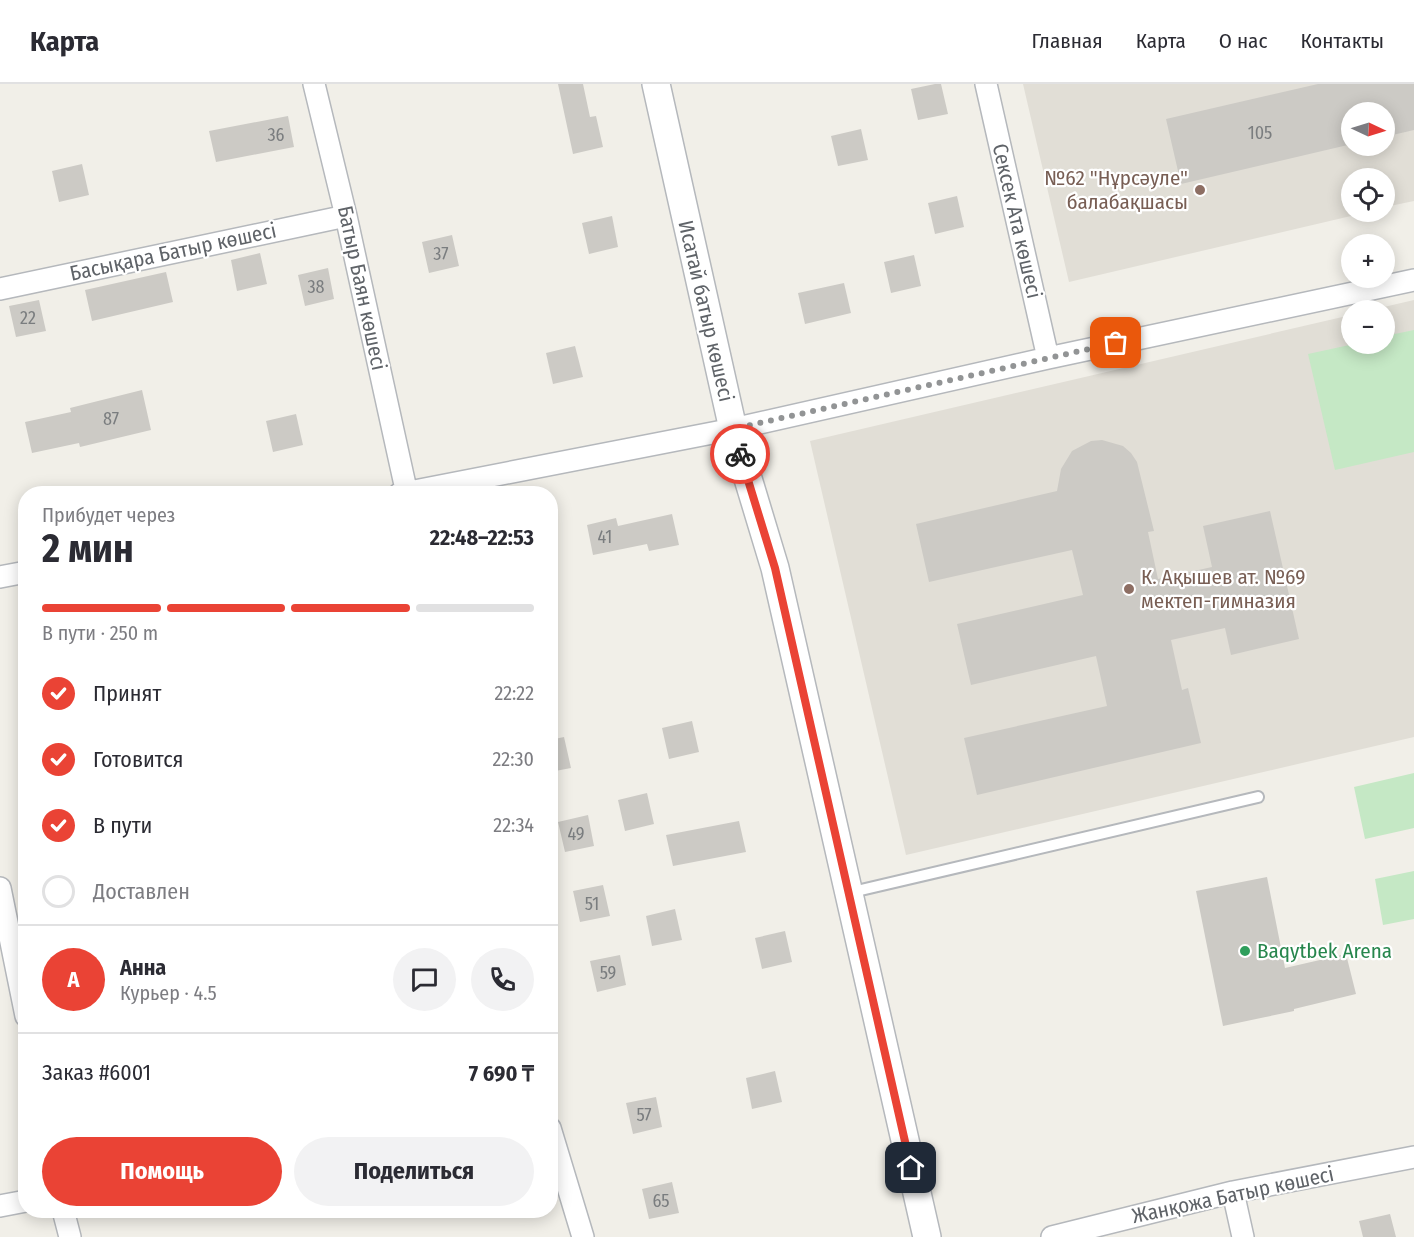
<!DOCTYPE html>
<html lang="ru">
<meta charset="utf-8">
<style>
body{margin:0;font-family:"Fira Sans Condensed",sans-serif;background:#f2f2f3;color:#2b2b33;height:100vh;display:flex;flex-direction:column;font-size:22px;white-space:nowrap}
*{box-sizing:border-box;margin:0}
p{font-size:20px;color:#7c7c81}
.icon{flex:none;width:33px;height:33px;fill:none;stroke:currentColor;stroke-width:2;stroke-linecap:round;stroke-linejoin:round}
.map{position:relative;flex:1;overflow:hidden}
.drawer{position:absolute;left:18px;top:402px;width:540px;height:732px;display:flex;flex-direction:column;background:#fff;border-radius:24px;box-shadow:0 3px 15px #0003}
.drawer>*{flex:none}
.needle{width:39px;rotate:94deg}
.controls{position:absolute;left:1341px;top:18px;display:grid;gap:12px}
.controls a{display:grid;place-items:center;width:54px;height:54px;border-radius:50%;background:#fff;box-shadow:0 3px 15px #0003;font-size:30px}
.pin{position:absolute;display:grid;place-items:center;width:51px;height:51px;color:#fff;margin:-26px;border-radius:12px;box-shadow:0 3px 9px #0006}
.courier{position:absolute;display:grid;place-items:center;width:60px;height:60px;margin:-30px;border:4px solid #ea4335;border-radius:50%;background:#fff;color:#222;box-shadow:0 2px 8px #0007}
.overview em{font-style:normal;font-weight:700}
.overview div{display:flex;flex-direction:column-reverse}
.overview{display:flex;align-items:center;justify-content:space-between;height:102px;padding:0 24px}
h1{font-size:39px;font-weight:700;line-height:45px}
.bar{display:grid;grid-template-columns:repeat(4,1fr);gap:9px 6px;align-content:center;height:72px;padding:0 24px}
.bar i{height:8px;border-radius:4px;background:#e1e1e2}
.bar .current{background:#ea4335}
.bar p{grid-column:span 4}
.line{display:flex;align-items:center;gap:15px;padding:0 24px;border-top:2px solid #e1e1e2}
.line div{flex:1}
.round{display:grid;place-items:center;flex:none;width:63px;height:63px;border-radius:32px;background:#f2f2f3}
ol{padding:0 24px;list-style:none}
li{display:flex;align-items:center;gap:18px;height:66px}
li p{margin-inline-start:auto}
li .icon{padding:6px;border-radius:50%;background:#ea4335;color:#fff;stroke-width:4}
li:last-child{color:#7c7c81}
li i{width:33px;height:33px;border:3px solid #e1e1e2;border-radius:50%}
.action{display:flex;gap:12px;margin-top:auto;padding:12px 24px}
.action a{flex:1;height:69px;border-radius:36px;background:#ea4335;color:#fff;font-size:24px;font-weight:700;line-height:69px;text-align:center}
.action a+a{background:#f2f2f3;color:#2b2b33}
header{display:flex;align-items:center;gap:36px;box-sizing:border-box;height:84px;padding:0 30px;background:#fff;border-bottom:2px solid #e1e1e2}
header strong{font-size:28px}
nav{display:flex;gap:33px;margin-inline-start:auto;font-size:21px}
.map>svg:first-child{display:block}
.education{fill:#e1ded6;fill-rule:evenodd}
.green{fill:#c5e8c5}
.building{fill:#cccac5}
.lines{fill:none;stroke-linecap:round;stroke-linejoin:round}
.service-casing{stroke:#b5b8bc;stroke-width:14}
.minor-casing{stroke:#b5b8bc;stroke-width:24}
.tertiary-casing{stroke:#b5b8bc;stroke-width:30}
.service{stroke:#fff;stroke-width:10}
.minor{stroke:#fff;stroke-width:21}
.tertiary{stroke:#fff;stroke-width:27}
.done{stroke:#929495;stroke-width:6;stroke-dasharray:0 10.8}
.route{stroke:#ea4335;stroke-width:8}
.education-dot{fill:#8d6e63;stroke:#fff;stroke-width:2}
.leisure-dot{fill:#2e9e5b;stroke:#fff;stroke-width:2}
.labels{text-anchor:middle;dominant-baseline:central;stroke-width:4.5;stroke-linejoin:round;paint-order:stroke}
.number-label{font-size:18px;fill:#7a7d7f}
.education-label{font-size:21px;fill:#785e54;stroke:#fff;text-anchor:end}
.street-label{font-size:21px;fill:#5f6368;stroke:#fff}
.leisure-label{font-size:21px;fill:#27864d;stroke:#fff;text-anchor:start}
</style>
<header>
<strong>Карта</strong>
<nav><a>Главная</a><a>Карта</a><a>О нас</a><a>Контакты</a></nav>
</header>
<div class="map">
<svg width="1414" height="1153" viewBox="0 0 1414 1153">
<rect width="100%" height="100%" fill="#f1efe8"/>
<!-- education -->
<path class="education" d="M1023,0h391v117l-29,6 -1,-29h-32v34h16l-299,70zM1352,28h32v34h-32z
M1414,216v437l-508,118 -96,-414 541,-126 1,29h32v-34h-13z"/>
<!-- green -->
<path class="green" d="M1414,246v122l-79,18 -27,-116 46,-10h30l1,-8z
M1414,689v55l-49,11 -11,-52z
M1414,787v48l-31,6 -8,-46z"/>
<!-- building -->
<path class="building" d="M558,0h25l7,33 6,-1 7,31 -30,7z
M935,0h6l7,30 -30,6 -7,-31z
M1318,0h96v46l-30,7v-25h-32v32l-171,40 -15,-65z
M288,32l6,31 -78,15 -7,-31z
M861,45l7,31 -30,6 -7,-30z
M82,80l7,31 -30,7 -7,-31z
M957,112l7,31 -29,7 -7,-31z
M612,132l6,31 -29,7 -7,-31z
M452,151l7,31 -30,7 -7,-31z
M260,169l7,31 -30,7 -6,-31z
M914,171l7,31 -30,7 -7,-31z
M328,184l6,31 -29,7 -7,-31z
M166,188l7,30 -81,19 -7,-31z
M844,199l7,30 -46,11 -7,-31z
M39,216l7,31 -30,6 -7,-31z
M575,262l8,31 -30,7 -7,-31z
M142,306l9,40 -71,17 -1,-4 -47,10 -7,-31 46,-10 -1,-4z
M296,330l7,31 -30,7 -7,-31z
M1102,356l21,6 8,7 6,9 17,69 -6,1 10,47 54,-12 -9,-41 67,-15 29,128 -68,16 -6,-27 -54,12 11,50 6,-2 13,55 -224,52 -13,-57 143,-32 -11,-50 -125,29 -14,-61 126,-29 -11,-45 -143,32 -13,-58 141,-33 4,-22 11,-18 19,-10z
M672,430l7,31 -30,6 -2,-7 -54,11 -6,-30 29,-7 2,8z
M692,637l7,31 -30,7 -7,-31z
M564,653l7,31 -21,4v-32z
M647,709l7,31 -29,7 -7,-31z
M588,731l6,31 -29,6 -7,-30z
M739,737l7,31 -73,14 -7,-31z
M1267,793l18,91 61,-14 10,40 -62,15v2l-71,15 -27,-135z
M603,801l7,31 -30,6 -7,-31z
M675,825l7,31 -30,6 -6,-30z
M785,847l7,31 -30,7 -7,-31z
M620,871l6,30 -29,7 -7,-31z
M775,987l7,31 -30,7 -6,-31z
M656,1013l6,30 -29,7 -7,-31z
M672,1098l7,31 -30,6 -7,-30z
M1390,1130l6,23h-33l-4,-16z"/>
<g class="lines">
<defs>
<path id="service" d="M848,809l410,-96"/>
<path id="minor" d="M314,0l32,132 61,278
M986,0l62,274
M0,205l346,-73
M399,410l334,-65 315,-71 366,-78
M0,493l26,-5
M0,804l26,128
M550,1044l33,109
M1233,1108l10,45
M0,1122l26,-5
M63,1126l7,27
M1052,1153l181,-45 181,-35"/>
<path id="tertiary" d="M656,0l77,345 42,139 152,669"/>
</defs>
<!-- service casing -->
<use href="#service" class="service-casing"/>
<!-- minor casing -->
<use href="#minor" class="minor-casing"/>
<!-- tertiary casing -->
<use href="#tertiary" class="tertiary-casing"/>
<!-- service -->
<use href="#service" class="service"/>
<!-- minor -->
<use href="#minor" class="minor"/>
<!-- tertiary -->
<use href="#tertiary" class="tertiary"/>
</g>
<g class="lines">
<!-- done -->
<path class="done" d="M740,370l-7,-25 383,-86"/>
<!-- route -->
<path class="route" d="M740,370l35,114 136,600"/>
</g>
<!-- markers -->
<g class="education-dot">
<circle cx="1200" cy="106" r="6"/>
<circle cx="1129" cy="505" r="6"/>
</g>
<circle class="leisure-dot" cx="1245" cy="867" r="6"/>
<g class="labels">
<!-- number labels -->
<g class="number-label">
<text x="1260" y="49">105</text>
<text x="276" y="51">36</text>
<text x="441" y="170">37</text>
<text x="316" y="203">38</text>
<text x="28" y="234">22</text>
<text x="111" y="335">87</text>
<text x="605" y="453">41</text>
<text x="576" y="750">49</text>
<text x="592" y="820">51</text>
<text x="608" y="889">59</text>
<text x="644" y="1031">57</text>
<text x="661" y="1117">65</text>
</g>
<!-- education labels -->
<g class="education-label">
<text x="1188" y="94">№62 "Нұрсәуле"<tspan x="1188" dy="24">балабақшасы</tspan></text>
<text x="1141" y="493" text-anchor="start">К. Ақышев ат. №69<tspan x="1141" dy="24">мектеп-гимназия</tspan></text>
</g>
<!-- street labels -->
<g class="street-label">
<text transform="translate(1017 137) rotate(77)">Сексек Ата көшесі</text>
<text transform="translate(173 168) rotate(-12)">Басықара Батыр көшесі</text>
<text transform="translate(362 204) rotate(78)">Батыр Баян көшесі</text>
<text transform="translate(706 227) rotate(77)">Исатай батыр көшесі</text>
<text transform="translate(1233 1111) rotate(-12)">Жанқожа Батыр көшесі</text>
</g>
<!-- leisure labels -->
<g class="leisure-label">
<text x="1257" y="867">Baqytbek Arena</text>
</g>
</g>
</svg>
<div class="controls">
<a><svg class="needle" viewBox="-14 -14 28 28"><path d="M0-13l5 13h-10z" fill="#e53935"/><path d="M0 13l5-13h-10z" fill="#7c7c81"/></svg></a>
<a><svg class="icon" aria-label="locate" viewBox="0 0 24 24"><circle cx="12" cy="12" r="6"/><path d="M12 2v4M12 18v4M2 12h4M18 12h4"/></svg></a>
<a>+</a>
<a>−</a>
</div>
<div class="pin" style="left:1116px;top:259px;background:#ea580c"><svg class="icon" aria-label="bag" viewBox="0 0 24 24"><path d="M5 8h14l-1 12H6zM9 8a3 3 0 0 1 6 0"/></svg></div>
<div class="pin" style="left:911px;top:1084px;background:#1f2937"><svg class="icon" aria-label="home" viewBox="0 0 24 24"><path d="M3 11l9-7 9 7M6 9v11h12V9"/></svg></div>
<div class="courier" style="left:740px;top:370px"><svg class="icon" aria-label="bike" viewBox="0 0 24 24"><circle cx="6" cy="16" r="4"/><circle cx="18" cy="16" r="4"/><path d="M6 16l4-8h5l3 8M10 8l3 8H6M13 5h3"/></svg></div>
<section class="drawer">
<div class="overview"><div><h1>2 мин</h1><p>Прибудет через</p></div><em>22:48–22:53</em></div>
<div class="bar"><i class="current"></i><i class="current"></i><i class="current"></i><i></i><p>В пути · 250 m</p></div>
<ol>
<li><svg class="icon" aria-label="check" viewBox="0 0 24 24"><path d="M5 12l5 5 9-10"/></svg>Принят<p>22:22</p></li>
<li><svg class="icon" aria-label="check" viewBox="0 0 24 24"><path d="M5 12l5 5 9-10"/></svg>Готовится<p>22:30</p></li>
<li><svg class="icon" aria-label="check" viewBox="0 0 24 24"><path d="M5 12l5 5 9-10"/></svg>В пути<p>22:34</p></li>
<li><i></i>Доставлен</li>
</ol>
<div class="line" style="height:108px"><b class="round" style="background:#ea4335;color:#fff">А</b><div><b>Анна</b><p>Курьер · 4.5</p></div><a class="round"><svg class="icon" aria-label="chat" viewBox="0 0 24 24"><path d="M4 5h16v11H9l-5 4z"/></svg></a><a class="round"><svg class="icon" aria-label="phone" viewBox="0 0 24 24"><path d="M5 4h4l2 5-3 2q2 4 5 5l2-3 5 2v4C11 20 4 13 5 4z"/></svg></a></div>
<div class="line" style="height:78px"><div>Заказ #6001</div><b>7 690 ₸</b></div>
<div class="action"><a>Помощь</a><a>Поделиться</a></div>
</section>
</div>
